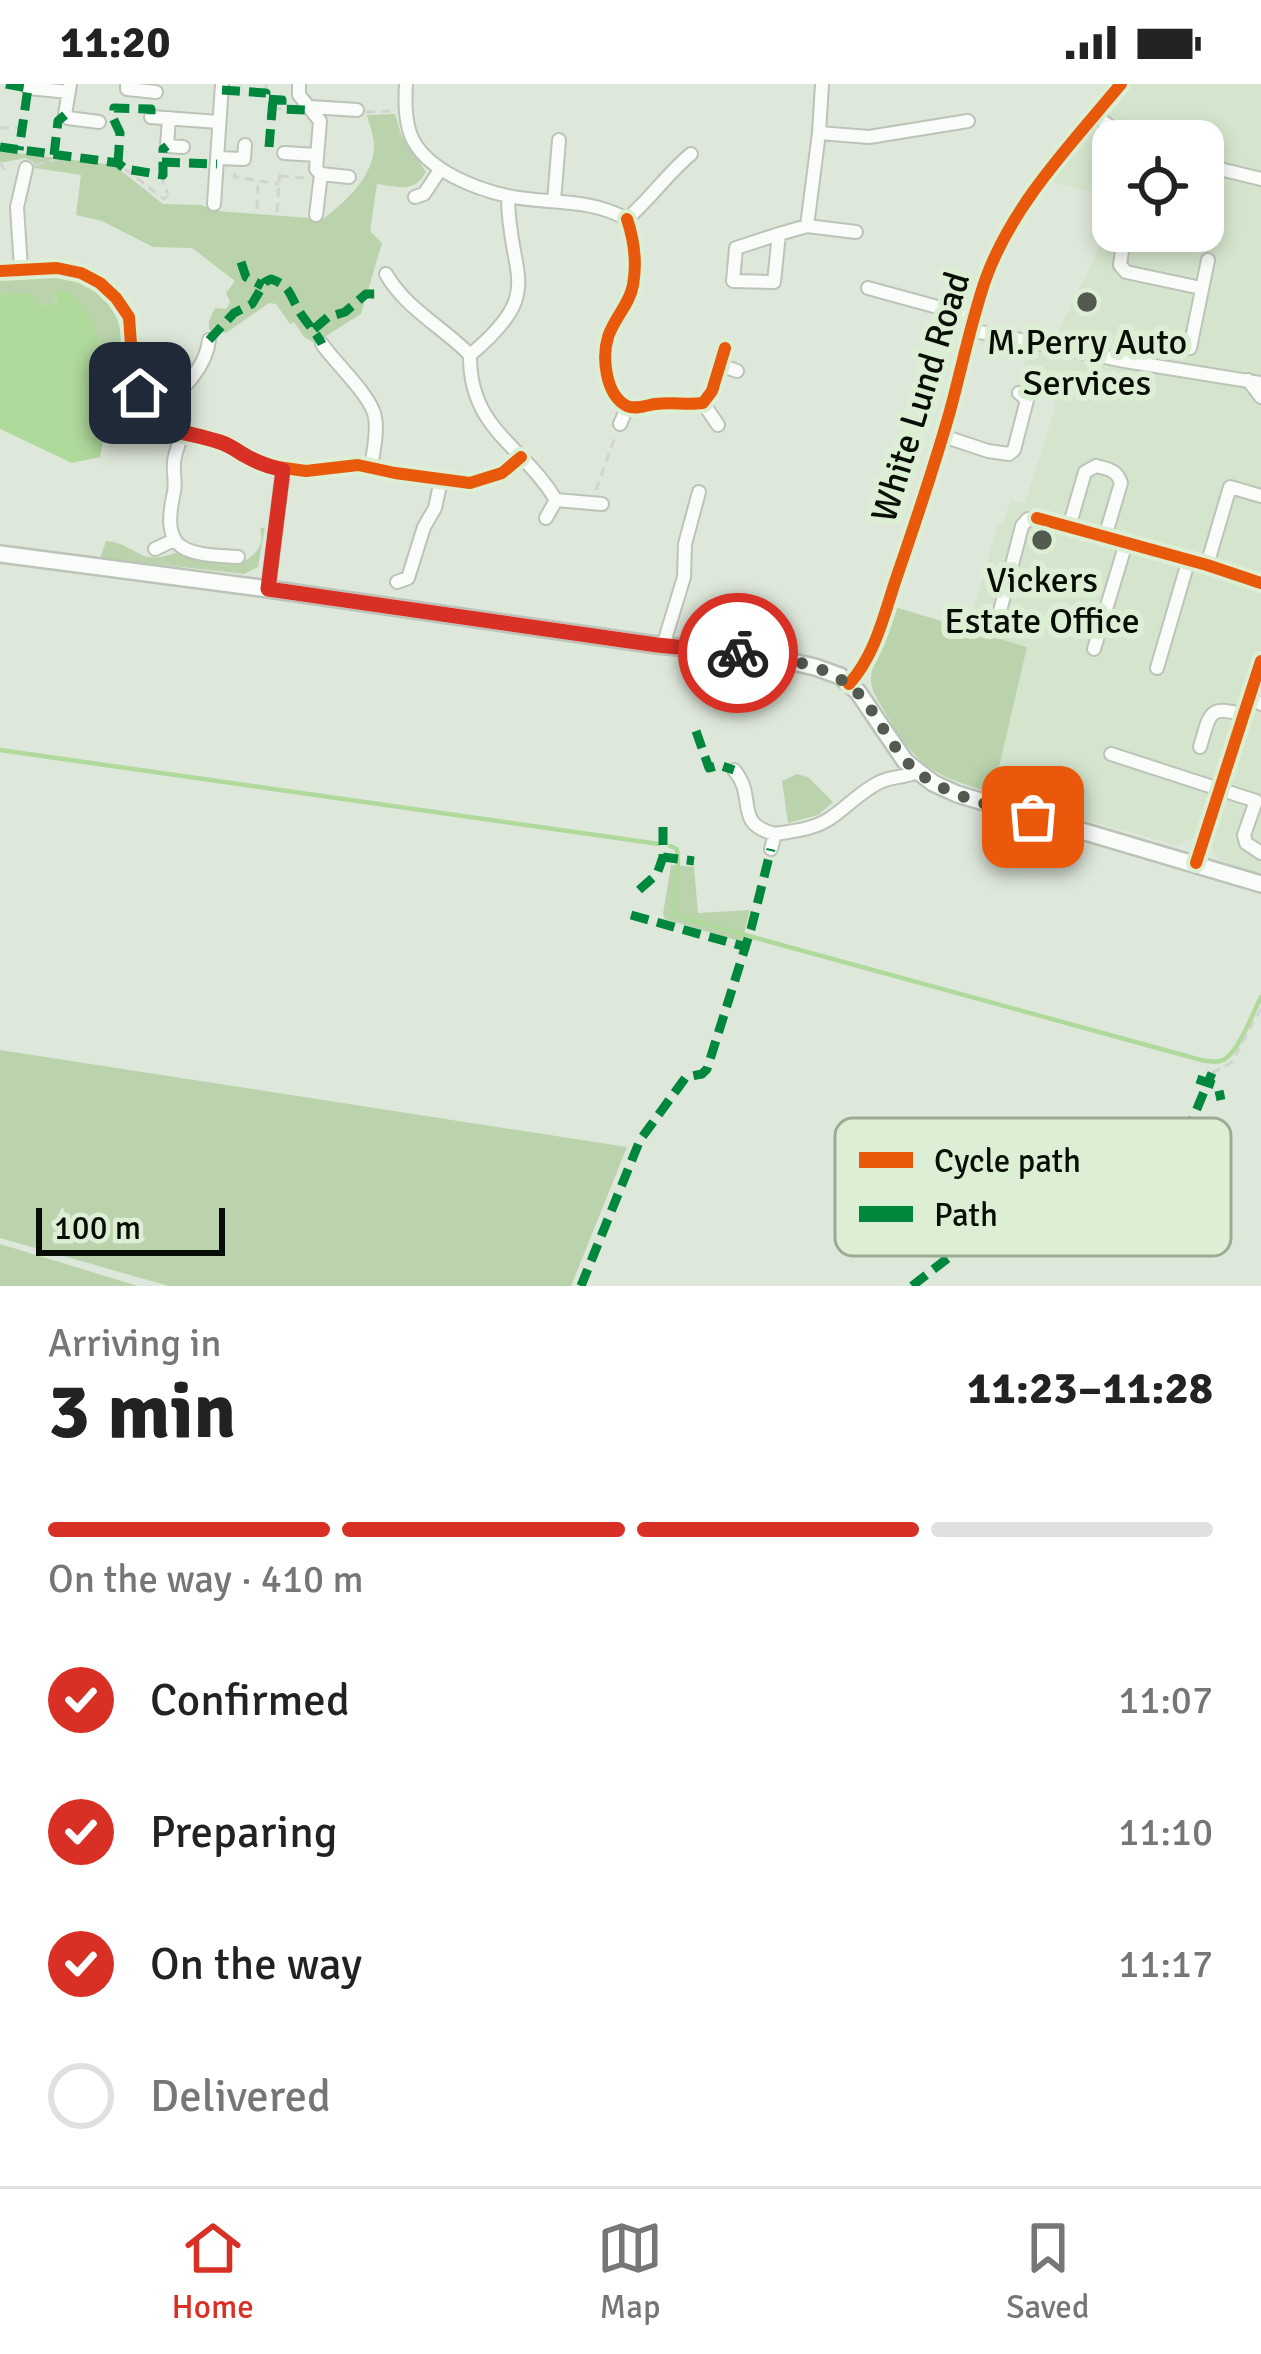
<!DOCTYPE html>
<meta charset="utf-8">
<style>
body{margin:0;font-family:Signika,sans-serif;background:#f6f6f6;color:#222;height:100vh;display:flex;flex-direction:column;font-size:45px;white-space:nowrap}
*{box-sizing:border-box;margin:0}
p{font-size:39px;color:#767676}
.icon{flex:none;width:66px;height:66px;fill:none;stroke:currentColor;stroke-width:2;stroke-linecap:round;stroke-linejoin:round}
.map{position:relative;height:1202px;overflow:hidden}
.panel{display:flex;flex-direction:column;background:#fff;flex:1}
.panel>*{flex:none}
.tools{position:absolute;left:1092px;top:36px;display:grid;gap:24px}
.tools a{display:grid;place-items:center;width:132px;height:132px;border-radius:24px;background:#fff;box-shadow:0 6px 18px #0003;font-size:60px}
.scale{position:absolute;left:36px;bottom:30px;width:189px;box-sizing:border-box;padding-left:12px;border:6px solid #080e06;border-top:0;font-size:33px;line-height:42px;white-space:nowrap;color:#080e06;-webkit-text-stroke:9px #dceed4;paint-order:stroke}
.pin{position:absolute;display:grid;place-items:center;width:102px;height:102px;color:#fff;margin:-51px;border-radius:24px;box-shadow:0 6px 18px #0006}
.courier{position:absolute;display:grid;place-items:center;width:120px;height:120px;margin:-60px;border:9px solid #d93025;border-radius:50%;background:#fff;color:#222;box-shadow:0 3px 15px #0007}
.headline em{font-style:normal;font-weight:700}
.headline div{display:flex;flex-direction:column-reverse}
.headline{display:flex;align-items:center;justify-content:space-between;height:204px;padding:0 48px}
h1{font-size:78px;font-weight:700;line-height:90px}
.bar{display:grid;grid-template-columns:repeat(4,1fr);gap:18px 12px;align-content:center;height:144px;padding:0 48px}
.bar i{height:15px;border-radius:9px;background:#e0e0e0}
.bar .active{background:#d93025}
.bar p{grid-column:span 4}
ol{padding:0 48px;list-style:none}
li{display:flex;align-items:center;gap:36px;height:132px}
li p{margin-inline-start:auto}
li .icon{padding:12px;border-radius:50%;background:#d93025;color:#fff;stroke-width:4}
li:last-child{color:#767676}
li i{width:66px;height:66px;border:6px solid #e0e0e0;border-radius:50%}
.status{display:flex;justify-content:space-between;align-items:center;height:84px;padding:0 60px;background:#fff;direction:ltr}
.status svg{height:33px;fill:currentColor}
.menu{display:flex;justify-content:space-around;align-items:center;height:168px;border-top:3px solid #e0e0e0;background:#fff;font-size:33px;color:#767676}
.menu a{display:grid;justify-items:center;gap:6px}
.menu .active{color:#d93025}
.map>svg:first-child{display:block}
.built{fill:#d5e5cd}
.green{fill:#bad3ad}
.water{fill:#b0d99c}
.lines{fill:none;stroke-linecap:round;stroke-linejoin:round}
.stream{stroke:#b0d99c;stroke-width:4.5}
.minor-casing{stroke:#bcc3b8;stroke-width:16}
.major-casing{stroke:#bcc3b8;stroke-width:20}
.path{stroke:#d1d4d0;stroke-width:3;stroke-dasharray:9 6;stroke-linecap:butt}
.minor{stroke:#fafcf9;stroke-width:12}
.major{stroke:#fafcf9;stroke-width:15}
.quiet{stroke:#00873e;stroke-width:9;stroke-dasharray:18 9;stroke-linecap:butt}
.cycleway-casing{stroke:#dceed4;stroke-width:20}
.cycleway{stroke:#e8590c;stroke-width:12}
.done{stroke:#535a50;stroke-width:12;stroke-dasharray:0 21.6}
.route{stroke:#d93025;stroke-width:15}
.poi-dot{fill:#535a50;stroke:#dceed4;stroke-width:4.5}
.labels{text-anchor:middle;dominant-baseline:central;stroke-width:12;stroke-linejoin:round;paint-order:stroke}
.poi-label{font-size:36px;fill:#080e06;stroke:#dceed4}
.street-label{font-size:36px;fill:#080e06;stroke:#dceed4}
.key{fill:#dceed4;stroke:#9cab96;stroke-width:3}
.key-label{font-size:33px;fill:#080e06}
</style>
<div class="status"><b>11:20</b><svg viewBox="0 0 49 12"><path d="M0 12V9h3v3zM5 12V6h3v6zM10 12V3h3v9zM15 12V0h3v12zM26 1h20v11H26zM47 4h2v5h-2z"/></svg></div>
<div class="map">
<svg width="1261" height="1202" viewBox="0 0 1261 1202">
<rect width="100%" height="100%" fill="#dee8da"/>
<!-- built -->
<path class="built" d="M1132,0h129v792l-35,-13 -12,-8 -3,-7 -21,-9 -15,6 -182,-52 34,-146 -59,-20 30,-102h4l9,-25 14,4 31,-100 -4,-3 2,-12 -33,-7 6,-30 -45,-10 4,-18 68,15 59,-119v11h90v-90h-90v55l-64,-14z"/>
<!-- green -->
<path class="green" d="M395,30l6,20 25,38c-11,21 -28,15 -49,12l-7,47 12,12 -21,71 -46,29 -11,-6 -10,-15 -4,2 -14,-20 -7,-1 -43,30 -17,-3v-9l6,-13 11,1 4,-7 -4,-9 9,-12 -43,-33 -39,-1 -51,-26 -26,-6 5,-40 -46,-7 -2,-6 -8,-4 -25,5v-12l114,14 49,39 38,1 17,6 105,8c22,-17 51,-42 51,-74 0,-9 -5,-21 -7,-30z
M61,193c36,9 57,27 62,66 1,9 -1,20 1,29 2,17 10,31 19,45l-23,22h-17l2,-7 -5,-6 2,-49 -39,-87 -10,3 5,10 -17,3 -32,-14 -9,3v-15z
M265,443l-7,40 -14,7 -144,-16 6,-17c32,3 32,26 69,12l18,6 45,6c14,-8 28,-17 22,-36z
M895,523l132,40 -34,146c-59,-17 -77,-26 -108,-81 -6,-10 -15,-22 -14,-34 2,-21 17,-51 24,-71z
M797,690l11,3 25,25 -15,13 -30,8 -6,-42z
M671,781l23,2 4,46 52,-3 -8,32 -77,-23 -2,-5z
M0,966l627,97 -56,139h-402l-169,-48z
M0,1160l138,42h-138z"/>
<!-- water -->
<path class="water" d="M63,206c48,24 39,90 37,136l5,6 -5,25 -28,6 -72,-34v-134l9,-3 22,2 10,12 17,-3 -5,-11z"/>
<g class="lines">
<!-- stream -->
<path class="stream" d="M0,666l659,94
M670,762l7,3 1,15 -5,49 3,3 496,136c14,3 34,12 48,9 17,-3 33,-49 41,-64"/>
<defs>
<path id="minor" d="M70,0l-5,31 3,3 31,4
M127,0v5l29,3
M299,0v11l21,26 -4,48 5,5 28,3
M406,0c-1,16 -1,41 7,56 16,31 63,49 95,56 43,9 79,1 119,23
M28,4l41,4
M310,23l47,3
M1096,32l33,25
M151,33l68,5
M169,34l-2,28 16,1
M819,49l50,4 99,-16
M284,69l33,2
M217,74l27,1 1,-14
M1203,81l58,14
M415,113l9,-3 16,-24
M554,117l5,-61
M214,120l8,-120
M316,131l5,-41
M627,135c7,21 10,44 6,66 -3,19 -19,33 -25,52 -6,20 -3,58 19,69 9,4 20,-1 28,-2 17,-2 32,1 48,-1l9,-12 13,-43
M627,135c23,-20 40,-45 64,-65
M807,142l12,-93 3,-49
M1125,147l-5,34 6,7 75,16
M779,150l-43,14 -3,33 41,1 5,-48 28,-8 49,6
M21,185l-4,-62 9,-39
M0,187l57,-3 24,5 19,10 16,15 13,19 4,55 7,21 15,22 12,12 15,7 37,7 44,24 43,6 52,-6 37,8 75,10 32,-10 19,-16
M386,190c20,35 57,53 84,81
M868,204l106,29
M970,246l155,31 136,22
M322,260c14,20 50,53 53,73 3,16 -2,35 -4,51
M1190,264l18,-88
M470,271c-1,74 53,90 86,145l46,4
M470,271c78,-65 38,-78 38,-159
M720,281l17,6
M1248,296l13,17
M703,319l15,22
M155,331c21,-20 51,-44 54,-75
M620,340l8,-18
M182,350c-3,9 -7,19 -8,28 -1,10 2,20 0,30 -14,61 11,62 64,65
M943,352l45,15 21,3 5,-4 13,-50 -8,-7
M546,434l10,-18
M1069,443l16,-55 11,-6c12,3 21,4 25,17l-16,54
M155,465l19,-9
M1207,481l23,-78 31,9
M397,498l11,-4 16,-51 11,-19 6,-28
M268,505l15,-119
M1000,527l22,-85 6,-7 9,-1 170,47 54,18
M663,562l21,-69 1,-33 14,-52
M1094,565l32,-106
M1157,584l32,-109
M849,600c27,-30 35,-70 48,-108 19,-55 37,-109 53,-165 12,-44 21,-90 36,-133 27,-74 85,-134 135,-194
M1260,619l1,1
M1200,663c10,-32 7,-43 44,-32
M1111,670l145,47 -12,34 2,8 15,10
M734,686c24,28 -2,53 41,64
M771,765l4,-15c19,-3 41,-5 57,-17 16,-11 29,-26 48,-35 12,-6 24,-4 37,-10
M1196,779l65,-202"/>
<path id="major" d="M0,470l268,35 389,56 104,10 54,12 25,9 18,16 47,69 28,22 24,11 304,90"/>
</defs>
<!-- minor casing -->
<use href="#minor" class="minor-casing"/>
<!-- major casing -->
<use href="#major" class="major-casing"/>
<!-- path -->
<path class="path" d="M266,9v-9
M272,24l10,1
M366,28l27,-1
M0,44l25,-1
M0,78l7,13
M35,81l33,-9
M125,85l39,30 4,-3
M235,89l-1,4 45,7
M163,91v8l5,11
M280,92l26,2
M257,125l1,-25
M277,128l3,-44
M596,406l19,-53
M1212,989l19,-10 30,-54"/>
<!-- minor -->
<use href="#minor" class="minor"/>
<!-- major -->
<use href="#major" class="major"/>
<!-- quiet -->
<path class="quiet" d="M6,0l22,4 -9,62
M222,6l44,3 -1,6 17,1v9l24,1 4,-3
M0,63l118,16 7,6 38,6v-26l4,-3
M269,63l4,-48
M54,71l4,-34 7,-6
M162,78l55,2
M118,79l2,-30 -7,-15 1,-10 37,1v8
M241,178l5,15 17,9
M314,245l14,-12 17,-5 21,-18h15
M209,256l25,-27 18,-9 13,-22 6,-3c19,7 18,14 27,30 7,13 17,21 24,35
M696,647l13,37 10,-3 15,5
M663,743v30l31,4
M639,806l18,-16 6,-17
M631,831l115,32
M1197,995l21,7 3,14
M581,1202l59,-146 46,-63 16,-3 5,-5 44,-140 20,-80
M912,1202l104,-81 15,-3 113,10 13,-9 55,-130"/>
<defs>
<path id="cycleway" d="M627,135c7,21 10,44 6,66 -3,19 -19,33 -25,52 -6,20 -3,58 19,69 9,4 20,-1 28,-2 17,-2 32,1 48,-1l9,-12 13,-43
M0,187l57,-3 24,5 19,10 16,15 13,19 4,55 7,21 15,22 12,12 15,7 37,7 44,24 43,6 52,-6 37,8 75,10 32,-10 19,-16
M1037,434l170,47 54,18
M849,600c27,-30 35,-70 48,-108 19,-55 37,-109 53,-165 12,-44 21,-90 36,-133 27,-74 85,-134 135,-194
M1196,779l65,-202"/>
</defs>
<!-- cycleway casing -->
<use href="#cycleway" class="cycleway-casing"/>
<!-- cycleway -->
<use href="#cycleway" class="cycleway"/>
</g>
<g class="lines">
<!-- done -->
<path class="done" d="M738,569c48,5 103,11 132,55 15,22 28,49 50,66 32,24 75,32 113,43"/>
<!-- route -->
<path class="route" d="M140,309c27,45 37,35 80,49 10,3 17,9 26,14 12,7 24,11 37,14l-15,119 389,56 81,8"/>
</g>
<!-- markers -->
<g class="poi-dot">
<circle cx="1087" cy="218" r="12"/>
<circle cx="1042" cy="456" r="12"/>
</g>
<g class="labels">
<!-- poi labels -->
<g class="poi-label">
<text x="1087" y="258">M.Perry Auto<tspan x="1087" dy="41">Services</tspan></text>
<text x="1042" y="496">Vickers<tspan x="1042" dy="41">Estate Office</tspan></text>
</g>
<!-- street labels -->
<g class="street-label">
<text transform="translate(921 313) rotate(-73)">White Lund Road</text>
</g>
</g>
<!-- legend -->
<rect x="835" y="1034" width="396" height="138" rx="18" class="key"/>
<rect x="859" y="1068" width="54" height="16" fill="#e8590c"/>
<rect x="859" y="1122" width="54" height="16" fill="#00873e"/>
<g class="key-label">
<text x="934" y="1088">Cycle path</text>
<text x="934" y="1142">Path</text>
</g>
</svg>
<div class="tools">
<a><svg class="icon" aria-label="locate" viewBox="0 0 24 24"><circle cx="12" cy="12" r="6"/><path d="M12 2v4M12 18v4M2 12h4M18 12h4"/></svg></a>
</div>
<div class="scale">100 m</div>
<div class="pin" style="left:1033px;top:733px;background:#ea580c"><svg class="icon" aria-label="bag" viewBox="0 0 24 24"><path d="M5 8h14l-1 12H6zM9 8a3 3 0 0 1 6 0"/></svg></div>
<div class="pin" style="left:140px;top:309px;background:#1f2937"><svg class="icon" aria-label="home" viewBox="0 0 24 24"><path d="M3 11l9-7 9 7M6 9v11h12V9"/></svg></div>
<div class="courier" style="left:738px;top:569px"><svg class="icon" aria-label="bike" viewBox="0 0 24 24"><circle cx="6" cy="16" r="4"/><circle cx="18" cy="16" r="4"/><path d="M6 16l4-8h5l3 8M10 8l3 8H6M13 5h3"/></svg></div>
</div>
<section class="panel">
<div class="headline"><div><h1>3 min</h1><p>Arriving in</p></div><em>11:23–11:28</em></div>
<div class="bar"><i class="active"></i><i class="active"></i><i class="active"></i><i></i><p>On the way · 410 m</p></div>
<ol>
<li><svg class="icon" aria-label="check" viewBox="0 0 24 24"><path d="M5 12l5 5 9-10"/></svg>Confirmed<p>11:07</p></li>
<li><svg class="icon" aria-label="check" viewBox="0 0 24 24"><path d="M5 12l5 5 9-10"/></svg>Preparing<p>11:10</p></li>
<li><svg class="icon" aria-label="check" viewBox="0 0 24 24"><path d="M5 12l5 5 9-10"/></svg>On the way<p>11:17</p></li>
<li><i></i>Delivered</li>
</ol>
</section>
<nav class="menu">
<a class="active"><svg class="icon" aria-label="home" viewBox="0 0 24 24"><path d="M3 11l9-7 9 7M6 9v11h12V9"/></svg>Home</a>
<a><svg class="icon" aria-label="map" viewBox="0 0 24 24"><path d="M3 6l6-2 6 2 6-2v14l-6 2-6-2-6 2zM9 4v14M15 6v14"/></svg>Map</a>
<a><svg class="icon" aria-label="saved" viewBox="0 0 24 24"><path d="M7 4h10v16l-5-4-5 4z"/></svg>Saved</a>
</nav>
